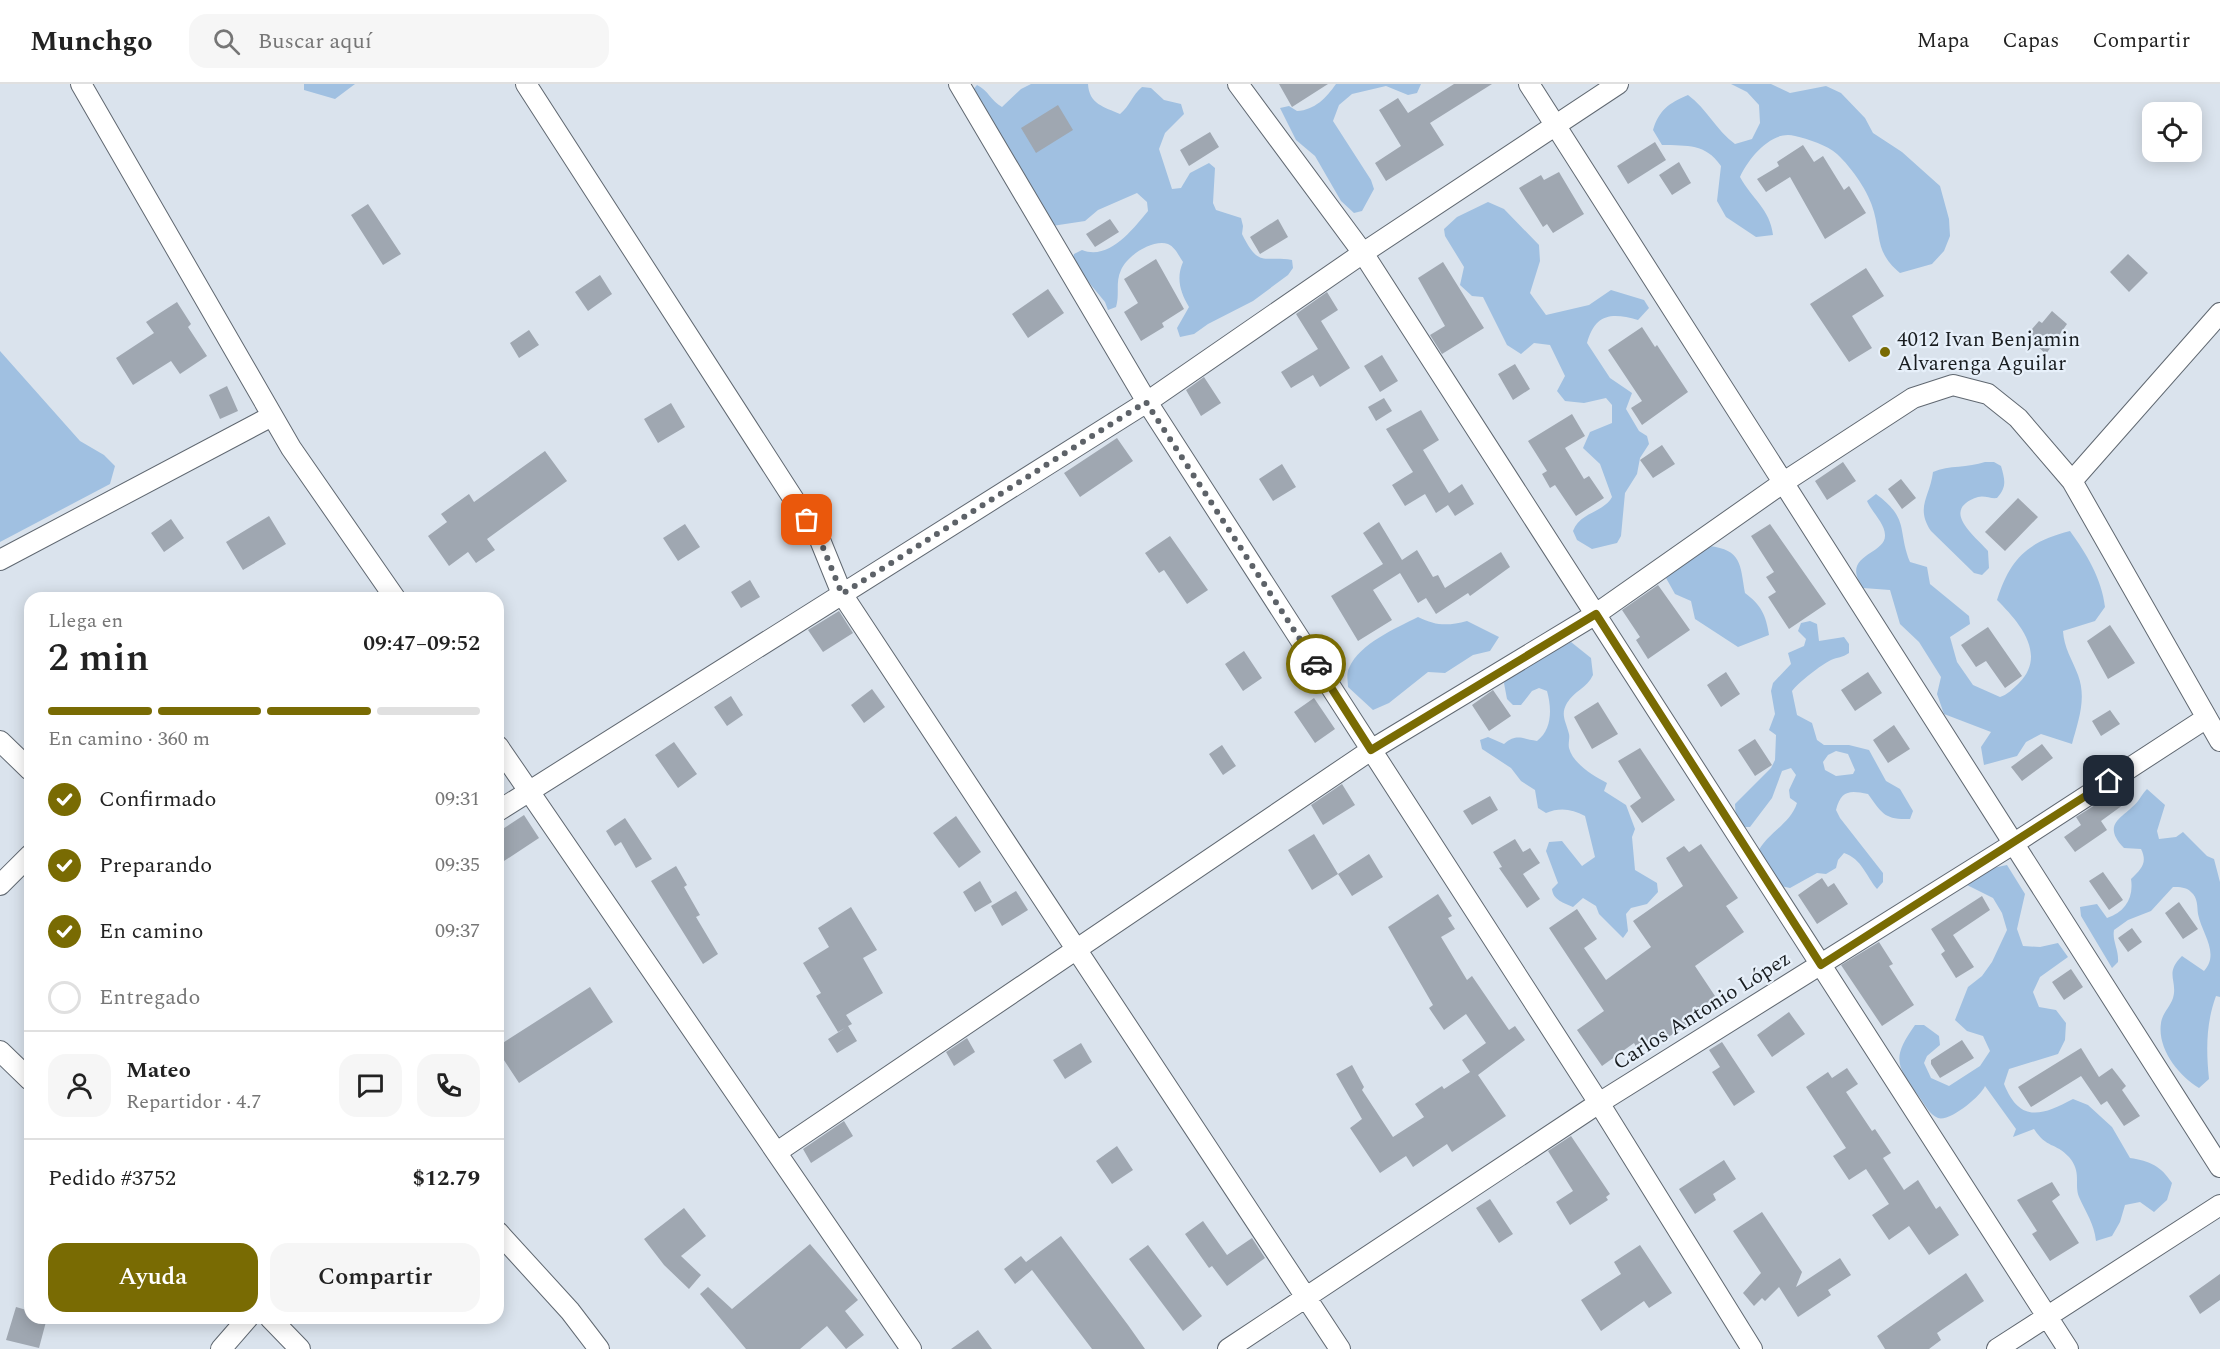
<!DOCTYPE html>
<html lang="es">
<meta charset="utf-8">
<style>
body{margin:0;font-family:Spectral,serif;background:#f6f6f6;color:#222;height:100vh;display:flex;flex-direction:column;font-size:22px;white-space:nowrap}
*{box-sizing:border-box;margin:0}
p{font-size:20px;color:#767676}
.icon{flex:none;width:33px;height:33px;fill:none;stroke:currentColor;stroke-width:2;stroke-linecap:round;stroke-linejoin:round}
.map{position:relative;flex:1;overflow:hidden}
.side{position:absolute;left:24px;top:508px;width:480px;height:732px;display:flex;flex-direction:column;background:#fff;border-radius:18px;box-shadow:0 3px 15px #0003}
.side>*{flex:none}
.fabs{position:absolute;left:2142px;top:18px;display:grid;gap:12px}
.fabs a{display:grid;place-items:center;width:60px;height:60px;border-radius:12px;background:#fff;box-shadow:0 3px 15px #0003;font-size:30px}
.pin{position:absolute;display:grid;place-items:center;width:51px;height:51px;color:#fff;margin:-26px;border-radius:12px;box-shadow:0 3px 9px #0006}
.courier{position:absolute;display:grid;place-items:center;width:60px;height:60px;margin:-30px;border:4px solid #796b03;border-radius:50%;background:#fff;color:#222;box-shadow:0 2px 8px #0007}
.headline em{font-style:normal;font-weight:600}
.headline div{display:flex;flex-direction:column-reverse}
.headline{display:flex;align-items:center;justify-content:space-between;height:102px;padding:0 24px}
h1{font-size:39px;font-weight:600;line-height:45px}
.bar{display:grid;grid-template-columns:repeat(4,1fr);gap:9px 6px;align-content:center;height:72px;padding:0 24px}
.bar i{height:8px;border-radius:4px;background:#e0e0e0}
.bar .on{background:#796b03}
.bar p{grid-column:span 4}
.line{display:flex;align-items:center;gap:15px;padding:0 24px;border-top:2px solid #e0e0e0}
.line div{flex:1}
.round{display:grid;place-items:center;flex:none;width:63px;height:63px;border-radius:18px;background:#f6f6f6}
ol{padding:0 24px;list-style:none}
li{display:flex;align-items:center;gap:18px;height:66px}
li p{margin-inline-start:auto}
li .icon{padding:6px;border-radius:50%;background:#796b03;color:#fff;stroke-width:4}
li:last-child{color:#767676}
li i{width:33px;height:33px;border:3px solid #e0e0e0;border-radius:50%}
.action{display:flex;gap:12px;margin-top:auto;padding:12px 24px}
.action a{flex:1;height:69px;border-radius:18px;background:#796b03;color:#fff;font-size:24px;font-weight:600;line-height:69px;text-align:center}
.action a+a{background:#f6f6f6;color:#222}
header{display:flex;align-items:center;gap:36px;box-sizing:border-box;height:84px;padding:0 30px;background:#fff;border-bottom:2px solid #e0e0e0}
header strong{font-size:28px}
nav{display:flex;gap:33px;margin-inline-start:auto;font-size:21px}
.search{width:420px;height:54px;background:#f6f6f6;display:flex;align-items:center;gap:15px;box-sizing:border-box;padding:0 21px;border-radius:18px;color:#767676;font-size:22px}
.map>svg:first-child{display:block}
.green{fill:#a0c0e1;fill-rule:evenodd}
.building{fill:#9fa7b1}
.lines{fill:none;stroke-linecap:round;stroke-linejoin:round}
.minor-casing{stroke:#606871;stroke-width:22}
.minor{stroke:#fff;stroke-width:20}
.done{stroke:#5d6268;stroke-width:6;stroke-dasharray:0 10.8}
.route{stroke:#796b03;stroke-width:8}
.poi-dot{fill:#796b03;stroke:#e7f0fa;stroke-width:2}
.labels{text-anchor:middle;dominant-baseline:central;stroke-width:4.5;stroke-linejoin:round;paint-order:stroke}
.poi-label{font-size:21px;fill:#191d20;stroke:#e7f0fa;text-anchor:start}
.street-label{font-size:21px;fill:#191d20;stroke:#e7f0fa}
</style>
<header>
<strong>Munchgo</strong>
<div class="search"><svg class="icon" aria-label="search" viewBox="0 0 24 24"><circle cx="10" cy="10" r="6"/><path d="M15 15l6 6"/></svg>Buscar aquí</div>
<nav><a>Mapa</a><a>Capas</a><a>Compartir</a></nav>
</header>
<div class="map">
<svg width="2220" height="1265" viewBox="0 0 2220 1265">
<rect width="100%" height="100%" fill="#dae3ed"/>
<!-- green -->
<path class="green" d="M304,0h51l-20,15 -31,-9z
M1031,0h57c1,20 16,23 32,30 10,-8 12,-19 22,-27l9,1 13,12 17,4 3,10 -19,19 -6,16 13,40 9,-1 9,-15 19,-10 6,5 -2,35 3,7 25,8 2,8 -1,8c17,35 22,21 50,26l1,8 -5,7 -35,26 -45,23 -14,10 -14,3 -3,-9 12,-21c-9,-15 -13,-29 -6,-45 -4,-6 -8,-15 -15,-18 -16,-5 -41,12 -47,26 -6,13 -1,24 -5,37l-8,3 -3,-8 -33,-40 2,-8 8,-4c27,11 51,-21 66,-39l-1,-9 -10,-9 -39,17 -13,11 -33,5 -81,-134 6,-7c11,5 14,16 25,22l19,-18z
M1336,0h85l-4,9 -9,2 -22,-9 -34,8 -13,11 -6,16 38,59 3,9 -12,22 -8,2 -13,-12 -26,-45 -19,-16 -16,-32 9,-2 8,5c18,-1 29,-13 39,-27z
M1731,0h40l19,9 36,-7 15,7 24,25 8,15 29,19 38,34 9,33 1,17 -6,15 -12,13 -32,9c-24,-20 -19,-34 -26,-61 -5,-20 -22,-44 -37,-58 -10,-9 -29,-15 -42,-18 -23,-7 -47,23 -55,41 12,22 30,32 33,58l-17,2 -30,-20 -9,-16 4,-35c-16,-23 -33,-20 -59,-21l-9,-15c6,-20 16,-27 35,-35 19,14 28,35 47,49l17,-5 8,-16 -1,-18 -12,-13z
M1488,118l16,7 35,36 1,16 -10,32 16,22 43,-10 22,-15 33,10 5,8 -11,12c-27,-8 -43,-6 -51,23l23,35 22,15 -6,16 13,22 8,5 2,8 -9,14 -3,16 -12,19 -4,43 -4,7 -25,6 -15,-9 -4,-9c7,-19 30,-18 39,-34l-12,-33 -17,-16 7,-16 22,-9v-18l-6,-7 -22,5 -19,-2 -8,-10 8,-15 -15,-31 -16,-2 -13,11 -14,-9 -24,-48 -11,-1 -12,-11 4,-18 -19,-31 -1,-7 13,-12z
M0,267l80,90 24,14 11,11 -5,18 -110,58z
M1985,378h9l7,4c4,14 6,21 -4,32 -6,1 -13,-3 -19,-1 -39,13 -3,39 10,54l1,17 -7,7 -8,-2 -43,-42c-16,-24 -1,-34 2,-59 16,-7 35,-4 52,-10z
M1876,410c34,25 21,36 34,68l17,5 3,17 39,32 1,8 -20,13 7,25 16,23 27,12c7,-2 14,-9 19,-14 29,-29 -1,-62 -22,-83 13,-41 30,-58 73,-69 16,22 32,48 35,76l-10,14 -32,10c1,17 9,28 15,44 9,24 0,46 -6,69l-31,-10 -15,8 -9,14 -33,9 -3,-18 10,-15 -47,-18 -7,-20 4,-17 -22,-35 -19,-18 -10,-34 -27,-2c-24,-34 23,-33 22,-53 0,-11 -13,-23 -18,-34z
M1709,462c33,4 31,18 36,47 16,12 21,22 24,42l-31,12 -43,-28 -4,-18 -16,-7 -9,-16 12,-14z
M1418,533c18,9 30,9 49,4l32,16 -9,14 -17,4 -28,18 -17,-1 -39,31 -16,7 -25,-23c0,-5 -2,-14 1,-19 11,-25 46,-39 69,-51z
M1810,537l7,3 2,17 25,-4 5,7v9c-7,5 -11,4 -18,7 -9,4 -33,23 -39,31l5,24 15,8 5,17 7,5h25l20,5 17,31 14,8 13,22 -3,8c-26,1 -28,-6 -42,-25 -18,-4 -27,-4 -32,16l4,8 43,55v9l-6,7c-11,-13 -15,-30 -33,-36l-6,7 -2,8 -10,6 -9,-1 -27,15 -9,-2 -24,-32c9,-21 33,-29 40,-51l-7,-5 -1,-8 7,-15 -5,-7 -9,3 -10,27 -22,29h-9l-5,-6 -1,-17 36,-36 4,-8 1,-25 -7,-5 6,-16 -4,-23 2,-8 18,-19 -3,-11 16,-7 2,-7 -8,-8 3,-8zM1836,667l12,3 7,16 -2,4 -17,2 -11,-6 -2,-8 5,-7z
M1571,558l20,16 2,17c-6,13 -19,16 -26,28 -7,12 -1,18 2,31 1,4 -1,9 0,14 4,16 25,28 38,35l-3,8 22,14 9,24 -3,8 3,33 22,13 1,9 -11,12 -16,4 -5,6 2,17 -5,7 -24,-24 -3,-8 -13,-8 -10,9c-9,-4 -20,-7 -21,-18l6,-6 -12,-32 3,-9 13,-1 20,25 13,-9 -10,-41c-13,-7 -25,-9 -39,-3l-8,-5 -3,-18 -14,-9 -10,-13 -29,-19 -2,-9 8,-3 16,7c13,-11 18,-5 33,-3 15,-11 15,-32 10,-50l-8,-3 -7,3 -11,14h-8l-6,-6 -3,-16 5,-8z
M2147,705l18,16 -8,26 2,8 17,-2 7,-5 24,24 7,3 6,23v115l-4,-1c-10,27 -10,54 -7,83l-10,9c-20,-12 -42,-39 -38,-65 1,-9 9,-16 12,-25 5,-18 -9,-24 9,-42l22,15c16,-18 -2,-37 -6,-57 -1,-8 0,-16 -7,-22 -5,-5 -11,-5 -18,-5l-22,24 -23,9 -14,10c-2,11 5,20 4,32l-6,6 -31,-52 -1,-9 17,-3 10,14c18,-6 27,-20 24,-39 10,-10 17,-16 10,-30l-17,-1c-24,-25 0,-30 14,-47 3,-4 5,-8 9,-12z
M2007,781l18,29 -8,35 6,17 17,1 18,-4 10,14 -28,20 -7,15 6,15 17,3 10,13 -1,17 -7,14 -49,15 -5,15c16,39 37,32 69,15l15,6 24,22 18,31c20,3 31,8 42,25l-5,17 -13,12 -14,-10 -15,3 -5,17 -8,14 -16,5c-2,-18 -10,-28 -17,-44 -5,-13 3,-25 -10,-40 -14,-15 -22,-8 -35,-28l-21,8 3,-8 -31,-43c-4,10 -35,36 -47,32 -8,-3 -13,-13 -18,-20 -24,-33 -29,-39 -5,-73h9l15,11 1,9 -13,11 -3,7 7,15 18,8 31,-20 10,-15 -7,-15 -16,-5 -12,-11 13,-33 14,-11 10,-14 15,-32 -5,-17 -9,-15 -30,-15 25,-14z"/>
<!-- building -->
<path class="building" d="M1279,0h49l-36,23z
M1454,0h38l-62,39 14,22 -58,36 -11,-18 26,-17 -22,-36 19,-12 10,15z
M1058,21l15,25 -37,23 -15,-25z
M1210,48l9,15 -30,19 -9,-16z
M1655,58l11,18 -38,24 -11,-18z
M1803,61l11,17 9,-6 21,34 5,-4 17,27 -41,26 -35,-62 -24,15 -9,-13 22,-13 -2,-4z
M1679,78l12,21 -19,12 -13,-20z
M1559,88l25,42 -31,19 -6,-9 -4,3 -24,-39 22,-13 3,5z
M368,120l33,50 -18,11 -32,-50z
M1110,135l9,13 -24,15 -9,-13z
M1278,135l10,18 -28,17 -10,-17z
M2128,170l20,19 -19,19 -19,-20z
M1156,175l28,50 -22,14 2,4 -23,14 -17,-29 14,-9 -14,-24z
M1443,178l41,66 -42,26 -12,-19 15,-9 -27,-48z
M1866,184l18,28 -32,20 20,32 -23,14 -39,-58z
M600,191l12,19 -24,17 -13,-19z
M1048,205l16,24 -36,25 -16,-24z
M1327,208l11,18 -17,11 29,47 -30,19 -7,-12 -22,13 -10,-16 37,-23 -22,-35z
M177,218l14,22 -3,3 19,29 -27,18 -9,-13 -38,24 -17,-27 38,-25 -8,-11z
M2052,227l15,13 -21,30 -20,-18 13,-15 3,2z
M1642,243l13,20 2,-2 31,47 -46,33 -11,-17 11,-7 -34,-51z
M529,246l10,15 -20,13 -9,-15z
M1382,271l16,26 -18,11 -16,-26z
M1515,280l15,25 -17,11 -15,-26z
M1204,293l17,26 -20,13 -15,-26z
M227,302l11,25 -18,8 -11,-24z
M1384,314l8,13 -16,10 -8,-14z
M671,319l14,24 -27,16 -14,-24z
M1421,326l18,30 -16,10 26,43 13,-9 12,20 -19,12 -7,-11 -12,8 -11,-19 -20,12 -13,-21 21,-13 -27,-43z
M1572,330l13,22 -20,12 19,31 5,-3 15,22 -28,18 -21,-31 -5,3 -8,-14 5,-3 -19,-30z
M1117,354l16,23 -53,36 -16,-24z
M1662,361l13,19 -22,14 -13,-18z
M545,367l22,30 -80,58 8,11 -19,13 -8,-11 -19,14 -21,-30 19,-14 -6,-8 28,-20 5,8z
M1843,378l13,19 -29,19 -12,-19z
M1282,380l14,23 -23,14 -14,-22z
M1901,395l15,19 -14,11 -14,-20z
M2018,414l20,19 -33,34 -20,-19z
M269,432l17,28 -43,26 -17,-28z
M171,435l13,19 -20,14 -13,-19z
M1379,438l23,38 15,-10 16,27 5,-2 7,13 56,-36 9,15 -40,29 -2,-3 -32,21 -10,-16 -8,5 -18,-30 -27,17 19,30 -34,21 -27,-45 52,-32 -20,-31z
M685,440l15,23 -22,14 -15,-23z
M1770,440l56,80 -37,25 -21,-32 8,-5 -10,-15 8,-5 -23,-36z
M1170,452l38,54 -21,14 -23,-34 -5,3 -14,-20z
M750,496l10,17 -19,11 -10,-16z
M1658,501l32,45 -42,29 -12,-19 4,-3 -18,-27z
M839,527l14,22 -30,19 -15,-22z
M2110,541l25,38 -27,16 -21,-38z
M1988,543l34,49 -17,12 -19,-27 -10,6 -15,-22z
M1244,567l18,27 -19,13 -18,-27z
M1726,588l14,22 -19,13 -14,-22z
M1868,588l14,21 -27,18 -14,-21z
M872,605l13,18 -21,16 -13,-18z
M1493,606l18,26 -22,15 -17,-26z
M731,612l12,19 -16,11 -13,-19z
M1314,614l21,31 -20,14 -21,-31z
M1598,618l20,32 -26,15 -18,-32z
M2110,626l10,14 -19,12 -9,-15z
M1894,641l16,24 -22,14 -15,-23z
M1755,655l17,26 -17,11 -17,-26z
M674,658l23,32 -19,14 -23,-33z
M2042,660l11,14 -31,23 -11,-14z
M1222,661l14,21 -13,9 -14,-21z
M1640,664l35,52 -33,23 -12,-17 11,-8 -23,-37z
M1342,700l13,21 -32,20 -12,-20z
M2119,706l8,12 -26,19 6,9 -32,22 -11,-15 17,-12 -5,-8z
M1490,712l8,14 -26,15 -9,-14z
M524,731l15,23 -41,27v-33z
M956,732l25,36 -22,16 -26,-35z
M625,734l27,41 -16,9 -15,-26 -6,4 -9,-15z
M1314,750l24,40 -26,16 -24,-40z
M1515,755l8,13 7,-4 10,15 -17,11 17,25 -13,9 -28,-40 3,-1 -9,-15z
M1701,760l37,54 -12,8 18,26 -49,34 24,36 -52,36 -3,-6 -26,18 -4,-7 -32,23 -25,-36 27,-19 -55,-83 28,-19 20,30 -13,9 22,32 45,-33 -18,-26 50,-35 -17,-28 18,-12 5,6z
M1369,770l14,23 -31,19 -14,-22z
M676,782l11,19 -3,2 16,28 -4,2 22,37 -15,10 -52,-83z
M2103,788l20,28 -14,10 -20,-29z
M1822,794l6,9 6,-4 14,21 -31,20 -19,-29z
M980,797l12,21 -17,10 -12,-20z
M1016,807l12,19 -26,16 -11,-20z
M1438,810l14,22 -4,2 7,11 -14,8 26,43 5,-4 37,54 6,-4 10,14 -47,35 28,41 -54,36 -5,-8 -34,23 -7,-11 -26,17 -30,-45 12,-9 -26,-45 16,-9 12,22 -2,3 31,47 31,-20 -9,-13 27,-18 2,3 26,-17 -8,-12 24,-17 -20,-29 -22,16 -15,-22 4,-3 -45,-78z
M1982,812l8,14 -37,25 21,32 -18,11 -15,-24 4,-3 -14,-22z
M2179,818l19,27 -15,10 -18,-26z
M851,823l26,43 -14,8 20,35 -37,22 6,9 -4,2 9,15 -20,12 -9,-14 17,-11 -7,4 -22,-36 5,-3 -18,-30 26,-16 -11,-19z
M2132,844l10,14 -14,10 -10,-14z
M1879,858l14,22 -4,2 25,39 -32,21 -41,-61z
M2071,885l12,18 -19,13 -12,-18z
M590,903l23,35 -94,61 -21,-32v-5z
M1789,928l16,22 -33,23 -15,-22z
M967,954l8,14 -21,14 -8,-14z
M1962,956l12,18 -34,20 -9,-14v-4z
M1722,958l33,50 -21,14 -22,-34 8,-5 -11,-17z
M1081,959l11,19 -27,17 -12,-19z
M2081,964l18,29 13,-9 14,18 -4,4 18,26 -16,10 -17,-25 -6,4 -20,-29 -50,31 -13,-20z
M1847,984l11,16 -12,8 26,39 3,-2 16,24 -8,5 21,32 14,-10 18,29 4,-3 19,29 -30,20 -20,-29 -20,14 -17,-25 17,-11 -23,-35 -17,11 -16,-24 13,-8 -40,-61 22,-15 4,6z
M844,1037l9,15 -42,27 -8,-14z
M1571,1052l39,58 -4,3 2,3 -38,25 -14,-23 17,-11 -25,-40z
M1117,1062l16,24 -21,14 -16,-23z
M1724,1076l12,19 -23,15 3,6 -21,14 -16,-25z
M2052,1098l8,13 -8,6 27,42 -29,18 -18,-27 5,-3 -20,-31z
M1490,1115l23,35 -14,9 -23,-35z
M684,1124l22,28 -25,20 20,19 -12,14 -25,-24 -20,-26z
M1762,1128l40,60 -6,15 44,-29 11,17 -23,15 3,5 -33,22 -19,-30 -14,14 -3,-3 -8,8 -11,-13 18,-20 -28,-42z
M1203,1137l24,34 25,-17 13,20 -38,28 -15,-20 -3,2 -24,-34z
M1061,1152l67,89 17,24h-53l-60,-79 -17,14 -11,-15 17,-13 5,6z
M810,1160l48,56 -13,11 19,24 -18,14 -19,-23 -27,23h-54l-46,-55 8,-7 24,22z
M1148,1161l54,71 -19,15 -54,-72z
M1640,1161l32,48 -23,15 -5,-7 -43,30 -20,-31 40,-26 -7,-12z
M1966,1189l18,28 -47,32 4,7 -12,9h-44l-8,-13z
M2220,1190v26l-20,14 -11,-18z
M16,1223l14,4v7h17l-8,30 -33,-8z
M978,1246l14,19h-41z"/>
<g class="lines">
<defs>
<path id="minor" d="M81,0l210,364 104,150
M526,0l294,456 22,54 498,755
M959,0l188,318 452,701 153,246
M1238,0l125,169 705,1096
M1529,0l691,1083
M2072,397l148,-168
M0,476l272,-144
M0,657l30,29
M498,662l413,603
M498,727l649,-409 216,-149 255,-169
M0,801l30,-30
M0,967l30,29
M777,1068l594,-402 225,-136 188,-132 129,-84 40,-13 35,9 30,24 54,63 148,260
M498,1148l72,79 29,38
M270,1234l30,31
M221,1265l27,-31
M1228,1265l371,-246 414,-259 192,-125
M1997,1265l223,-144"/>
</defs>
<!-- minor casing -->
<use href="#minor" class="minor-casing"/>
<!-- minor -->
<use href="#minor" class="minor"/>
</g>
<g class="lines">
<!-- done -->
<path class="done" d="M807,436l13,20 22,54 304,-192 170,262"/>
<!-- route -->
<path class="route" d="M1316,580l55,86 225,-136 225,351 288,-184"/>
</g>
<!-- markers -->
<circle class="poi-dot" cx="1885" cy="268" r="6"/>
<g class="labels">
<!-- poi labels -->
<g class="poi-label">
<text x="1897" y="256">4012 Ivan Benjamin<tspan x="1897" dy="24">Alvarenga Aguilar</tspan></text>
</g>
<!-- street labels -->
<g class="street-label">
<text transform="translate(1702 927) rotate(-32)">Carlos Antonio López</text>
</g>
</g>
</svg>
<div class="fabs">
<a><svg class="icon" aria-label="locate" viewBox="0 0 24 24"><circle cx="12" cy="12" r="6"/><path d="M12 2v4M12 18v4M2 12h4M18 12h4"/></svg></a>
</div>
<div class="pin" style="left:807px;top:436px;background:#ea580c"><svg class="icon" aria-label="bag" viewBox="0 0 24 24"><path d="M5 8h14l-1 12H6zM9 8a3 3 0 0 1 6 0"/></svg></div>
<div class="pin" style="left:2109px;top:697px;background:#1f2937"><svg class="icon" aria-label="home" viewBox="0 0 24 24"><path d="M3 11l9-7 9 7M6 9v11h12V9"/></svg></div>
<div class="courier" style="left:1316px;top:580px"><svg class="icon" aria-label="car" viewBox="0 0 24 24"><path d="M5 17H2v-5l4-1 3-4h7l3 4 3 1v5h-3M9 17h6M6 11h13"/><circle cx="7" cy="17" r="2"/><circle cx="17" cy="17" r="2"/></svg></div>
<section class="side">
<div class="headline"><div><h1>2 min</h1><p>Llega en</p></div><em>09:47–09:52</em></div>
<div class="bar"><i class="on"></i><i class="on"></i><i class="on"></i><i></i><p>En camino · 360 m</p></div>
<ol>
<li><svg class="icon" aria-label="check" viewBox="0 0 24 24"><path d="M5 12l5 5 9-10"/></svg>Confirmado<p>09:31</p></li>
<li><svg class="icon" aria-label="check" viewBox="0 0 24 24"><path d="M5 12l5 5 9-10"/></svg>Preparando<p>09:35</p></li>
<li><svg class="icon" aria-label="check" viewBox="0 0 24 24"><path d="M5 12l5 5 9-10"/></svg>En camino<p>09:37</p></li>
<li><i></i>Entregado</li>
</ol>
<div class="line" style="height:108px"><a class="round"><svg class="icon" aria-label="person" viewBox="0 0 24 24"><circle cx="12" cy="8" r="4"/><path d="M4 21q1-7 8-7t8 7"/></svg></a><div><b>Mateo</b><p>Repartidor · 4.7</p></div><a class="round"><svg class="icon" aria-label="chat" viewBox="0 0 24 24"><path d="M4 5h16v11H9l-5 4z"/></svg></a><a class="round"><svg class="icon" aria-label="phone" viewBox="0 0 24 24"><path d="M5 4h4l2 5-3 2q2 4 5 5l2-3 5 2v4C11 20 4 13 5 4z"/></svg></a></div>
<div class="line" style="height:78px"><div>Pedido #3752</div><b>$12.79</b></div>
<div class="action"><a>Ayuda</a><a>Compartir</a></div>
</section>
</div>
